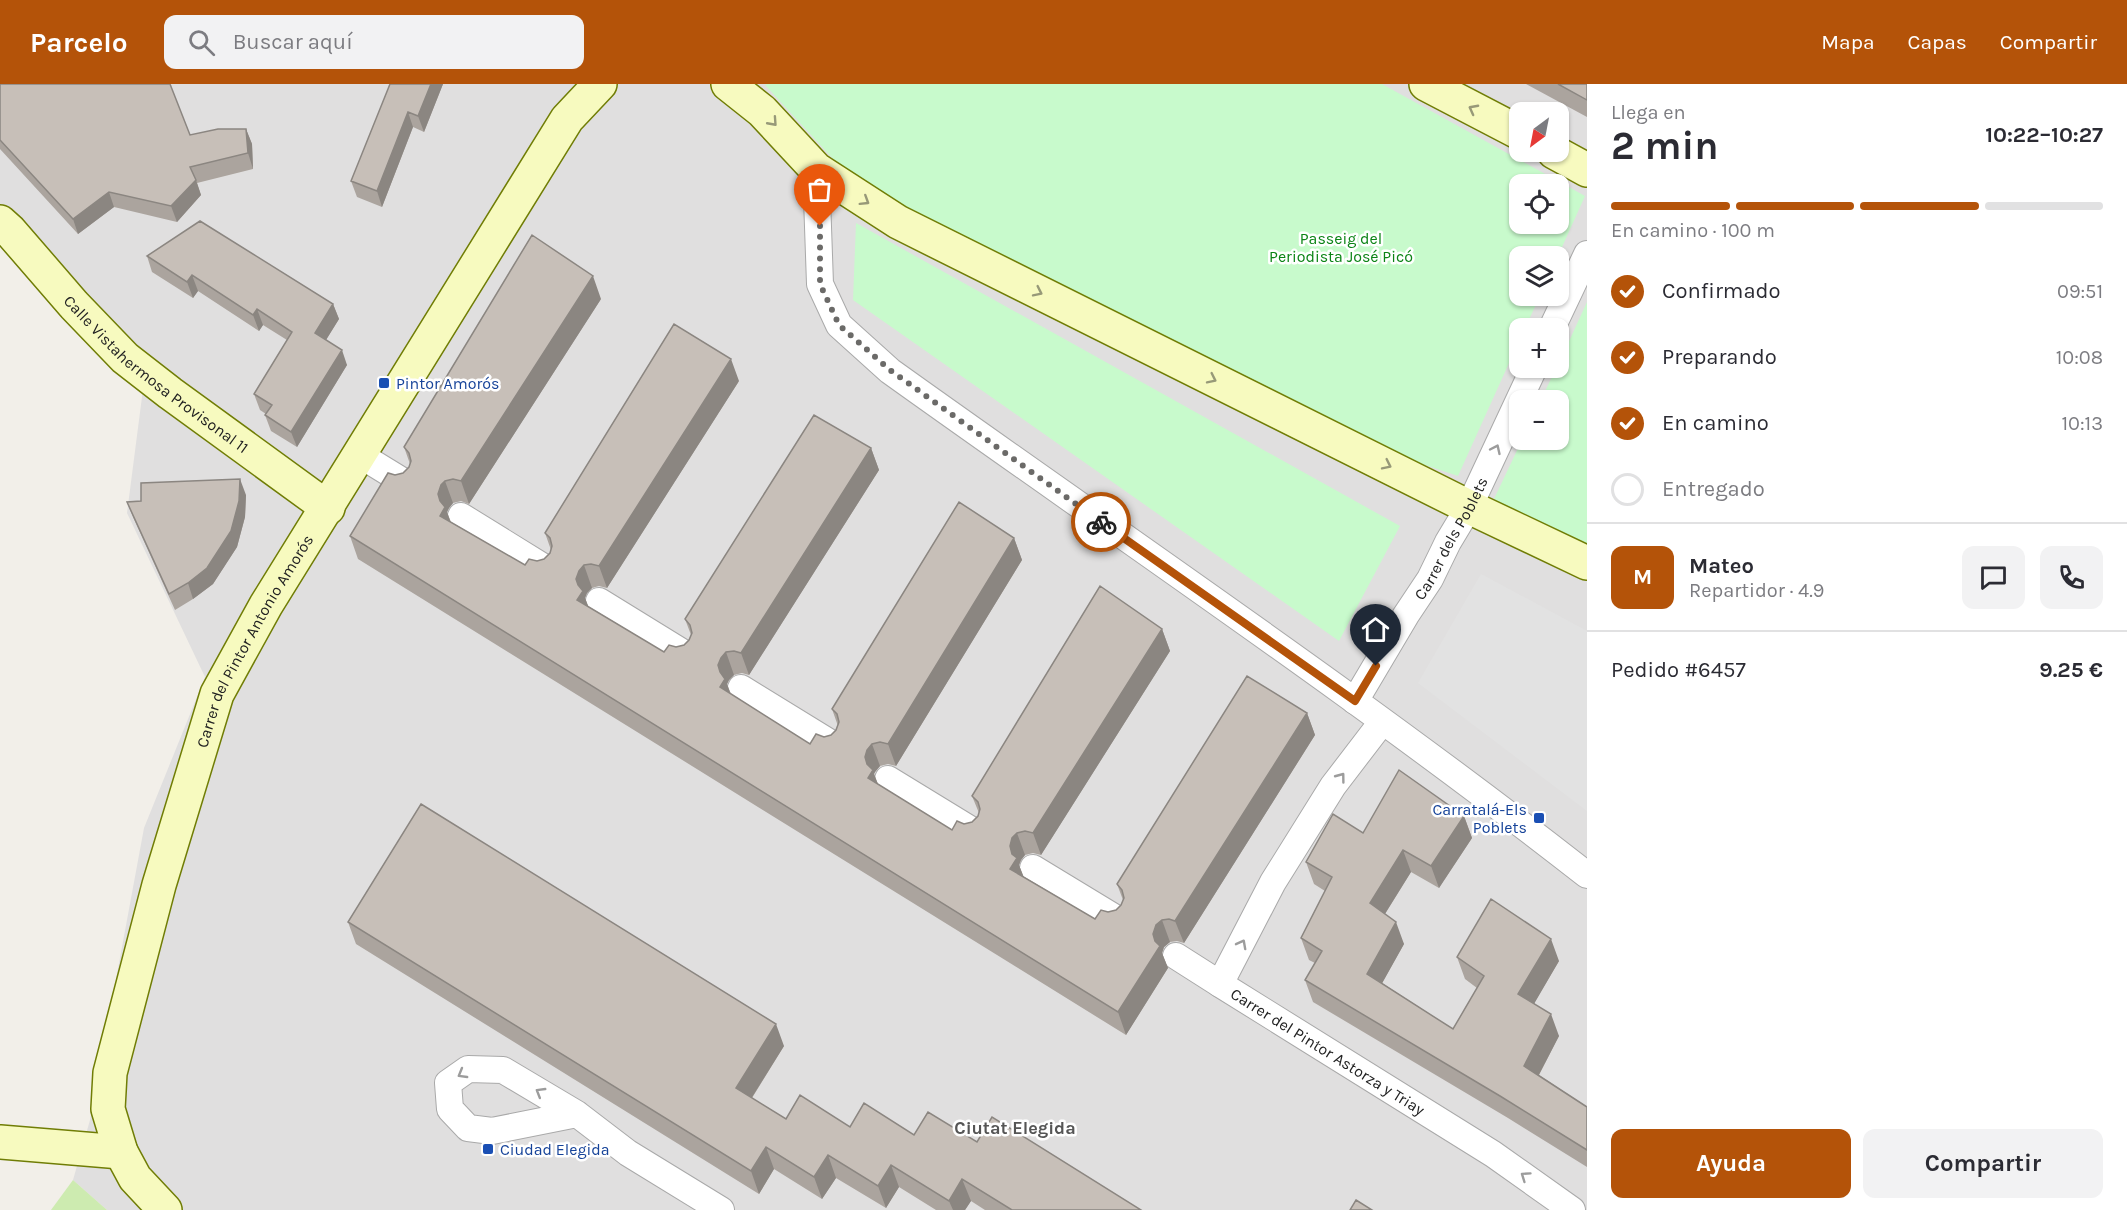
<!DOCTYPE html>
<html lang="es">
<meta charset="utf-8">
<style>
body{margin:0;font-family:Karla,sans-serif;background:#f2f2f3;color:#2b2b33;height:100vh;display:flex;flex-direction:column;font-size:22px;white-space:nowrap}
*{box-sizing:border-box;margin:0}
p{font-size:20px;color:#7c7c81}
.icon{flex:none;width:33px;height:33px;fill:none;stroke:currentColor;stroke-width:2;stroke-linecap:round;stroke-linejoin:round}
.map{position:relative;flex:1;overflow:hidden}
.drawer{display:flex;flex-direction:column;background:#fff;width:540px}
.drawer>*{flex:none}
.needle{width:39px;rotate:212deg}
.buttons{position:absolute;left:1509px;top:18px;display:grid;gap:12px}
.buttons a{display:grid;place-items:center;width:60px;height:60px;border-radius:12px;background:#fff;box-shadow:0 2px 4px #0004;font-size:30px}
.pin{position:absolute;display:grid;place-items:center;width:51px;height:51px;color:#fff;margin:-62px -26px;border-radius:50% 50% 50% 0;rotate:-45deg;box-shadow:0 0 6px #0007}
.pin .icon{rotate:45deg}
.courier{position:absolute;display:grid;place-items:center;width:60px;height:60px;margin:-30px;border:4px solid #b45309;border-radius:50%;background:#fff;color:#222;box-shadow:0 2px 8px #0007}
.head em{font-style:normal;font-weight:700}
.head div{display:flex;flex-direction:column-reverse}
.head{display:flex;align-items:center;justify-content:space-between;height:102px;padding:0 24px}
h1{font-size:39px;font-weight:700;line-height:45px}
.bar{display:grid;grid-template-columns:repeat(4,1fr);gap:9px 6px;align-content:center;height:72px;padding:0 24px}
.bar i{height:8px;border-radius:4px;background:#e1e1e2}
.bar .selected{background:#b45309}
.bar p{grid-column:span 4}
.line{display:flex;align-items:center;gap:15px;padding:0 24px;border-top:2px solid #e1e1e2}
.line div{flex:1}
.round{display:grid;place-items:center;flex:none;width:63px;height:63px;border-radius:12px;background:#f2f2f3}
ol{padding:0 24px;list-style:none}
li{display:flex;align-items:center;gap:18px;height:66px}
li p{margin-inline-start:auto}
li .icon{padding:6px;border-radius:50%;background:#b45309;color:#fff;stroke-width:4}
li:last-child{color:#7c7c81}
li i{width:33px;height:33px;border:3px solid #e1e1e2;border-radius:50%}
.action{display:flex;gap:12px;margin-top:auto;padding:12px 24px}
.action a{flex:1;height:69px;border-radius:12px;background:#b45309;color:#fff;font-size:24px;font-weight:700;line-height:69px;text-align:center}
.action a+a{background:#f2f2f3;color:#2b2b33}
header{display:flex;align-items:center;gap:36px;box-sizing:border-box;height:84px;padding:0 30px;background:#b45309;color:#fff}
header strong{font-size:28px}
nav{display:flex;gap:33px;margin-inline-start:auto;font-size:21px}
.search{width:420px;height:54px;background:#f2f2f3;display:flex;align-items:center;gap:15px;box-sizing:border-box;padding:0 21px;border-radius:12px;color:#7c7c81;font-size:22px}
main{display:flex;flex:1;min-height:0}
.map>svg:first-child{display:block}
.residential{fill:#e0dfdf;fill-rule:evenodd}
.grass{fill:#cdebb0}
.park{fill:#c8facc;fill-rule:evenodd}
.parking{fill:#e2e2e2}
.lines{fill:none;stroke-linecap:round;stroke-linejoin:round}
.street-casing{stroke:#a9a9a9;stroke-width:28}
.secondary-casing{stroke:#707d05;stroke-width:36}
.street{stroke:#fff;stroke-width:26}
.secondary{stroke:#f7fabf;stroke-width:33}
.wall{fill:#aba49e}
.shaded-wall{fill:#8b8681}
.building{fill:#c7bfb8;stroke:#8b8681;stroke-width:1.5}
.oneway{stroke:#979978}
.oneway2{stroke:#9c9c9c}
.done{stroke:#6b6a68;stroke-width:6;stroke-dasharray:0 10.8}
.route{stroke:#b45309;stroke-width:8}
.transit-dot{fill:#1a4fb4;stroke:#fff;stroke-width:2}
.labels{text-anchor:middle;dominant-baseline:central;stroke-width:5;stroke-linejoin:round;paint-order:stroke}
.park-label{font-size:16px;fill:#0c8416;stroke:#fff}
.street-label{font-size:16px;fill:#222;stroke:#fff}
.transit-label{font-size:16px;fill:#164399;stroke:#fff;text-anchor:start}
.neighbourhood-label{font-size:18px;font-weight:bold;fill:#555;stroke:#fff}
</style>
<header>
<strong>Parcelo</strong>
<div class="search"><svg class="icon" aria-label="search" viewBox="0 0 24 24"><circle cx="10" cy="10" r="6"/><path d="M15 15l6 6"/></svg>Buscar aquí</div>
<nav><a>Mapa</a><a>Capas</a><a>Compartir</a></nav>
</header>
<main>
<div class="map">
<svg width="1587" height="1126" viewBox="0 0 1587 1126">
<rect width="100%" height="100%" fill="#f2efe9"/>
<!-- residential -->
<path class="residential" d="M0,0h1587v1126h-1480l-34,-30 17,-60 54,-292 61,-151 -78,-164 19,-147 -146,-159zM1520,28h38v40h-38zM1520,100h38v40h-38zM1520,172h38v40h-38zM1520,244h38v40h-38zM1520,316h38v40h-38z"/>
<!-- grass -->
<path class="grass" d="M73,1096l34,30h-56z"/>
<!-- park -->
<path class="park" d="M767,0h615l203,112 -27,60h-38v40h20l-15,32h-5l-1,13 -61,135 -60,-20 -527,-265 -37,-31 -69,-75zM1520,100h38v40h-38z
M856,139l544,303 -61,115 -486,-341z
M1587,218v246l-94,-47 29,-61h36v-40h-17l15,-32h2l1,-5z"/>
<!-- parking -->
<path class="parking" d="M1481,490l106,57v180l-169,-128z"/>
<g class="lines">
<defs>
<g id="street">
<path d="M816,85l4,115 19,41 51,46c233,167 471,327 697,504"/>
<path d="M1552,244l35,-74"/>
<path d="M360,371l44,27"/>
<path d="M461,432l84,52"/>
<path d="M599,517l86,53"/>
<path d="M741,604l91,56"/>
<path id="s1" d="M1355,617l51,-86 24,-36 18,-37 21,-35 65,-139"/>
<path id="s2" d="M1382,638l-49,64 -60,96 -53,102 273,170 79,56"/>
<path d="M888,695l85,52"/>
<path d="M1033,784l84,51"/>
<path d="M1176,872l44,28"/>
<path d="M577,1030l-85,17 -24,-3 -18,-19 -2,-26 20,-14 35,1 74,44 51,39 93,57"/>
</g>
<g id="secondary">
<path d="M728,0l34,27 54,58 82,53 571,285 118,56"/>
<path d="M1426,0l94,49"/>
<path d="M1554,68l33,18"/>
<path id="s3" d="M0,138l10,9 64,74 51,53 45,35 158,115"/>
<path d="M0,1058l121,10"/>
<path id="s4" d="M165,1126l-30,-32 -14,-26 -13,-43 2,-36 49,-188 58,-191 49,-89 301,-486 33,-35"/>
</g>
</defs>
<!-- street casing -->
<use href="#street" class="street-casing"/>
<!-- secondary casing -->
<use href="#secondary" class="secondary-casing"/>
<!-- street -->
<use href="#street" class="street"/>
<!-- secondary -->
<use href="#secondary" class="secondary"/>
</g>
<!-- wall -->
<path class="wall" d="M0,0l190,51 56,-6 6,15 1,25 -56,14 4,12 -24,27 -63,-15 -36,27 -78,-85z
M390,0h53l-19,48 -11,-5 -31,80 -25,-10 -6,-16z
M1526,0h61v33z
M147,172l186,48 6,15 -13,21 21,25 -50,82 -26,-16 -6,-16 1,-1 -6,-4 -6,-16 33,-54 -24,-15 -4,6 -61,-40 -5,7 -41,-26z
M601,215l-132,205 -8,-3 -8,2 -4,5 -2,4 4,10 74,43 19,-6 6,-6 1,-3 -6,-17 194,-152 -132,207 -8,-2 -7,2 -5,5 -2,5 3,8 76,46 12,-5 8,-2 5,-5 2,-5 -6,-16 186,-171 8,22 -130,205 -7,-2 -8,2 -5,5 -2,4 4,10 79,50 14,-7 7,-2 5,-5 2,-4 -6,-17 182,-171 8,22 -126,206 -8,-2 -8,2 -5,6 -1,2 4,10 74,46 12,-6 8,-2 6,-6 1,-3 -7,-17 190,-167 8,22 -129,204 -8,-2 -8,2 -4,5 -2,5 4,11 72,43 13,-7 8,-2 5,-5 2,-5 -6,-16 190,-171 8,22 -131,208 -7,-2 -7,1 -6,5 -2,6 6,15 -42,67 -768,-476 -8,-23 45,-61 8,-2 6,-6 1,-3 -6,-17z
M246,411l-1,22 -8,30 -24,37 -20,15 -18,11 -42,-93 -6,-15z
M1464,732l8,22 -33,50 -28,-16 -26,42 19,30 -22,39 71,46 24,-41 -12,-9 -8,-22 102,4 -25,42 25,33 -20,39 48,32v60l-79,-49 -195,-116 -8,-22 10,-17 -6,-3 -8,-22 24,-47 -11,-7 -8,-22 57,-29z
M348,838l436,124 -32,52 34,21 191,23 164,68h-156l-14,-9 -6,9h-29l-37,-23 -13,21 -50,-30 -14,21 -48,-30 -15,25 -403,-250z"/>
<!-- shaded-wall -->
<path class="shaded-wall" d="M431,0h12l-19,48 -6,-16z
M408,28l5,15 -31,80 -5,-16z
M246,45l6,15 1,25 -5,-16z
M196,96l5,15 -24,27 -6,-16z
M109,108l5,15 -36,27 -5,-15z
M192,191l6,16 -5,7 -6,-16z
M593,192l8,23 -132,205 -8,-23z
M333,220l6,15 -18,29 -6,-15z
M257,225l6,16 -4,6 -6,-16z
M342,266l5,15 -50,82 -6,-15z
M731,275l8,22 -132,207 -8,-22z
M871,364l8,22 -130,205 -8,-22z
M240,395l6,16 -1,22 -8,30 -24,37 -20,15 -5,-16z
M445,397l8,22 -4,5 -2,4 6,17 -13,-13 -2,-22 3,-9z
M1014,454l8,22 -126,206 -8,-22z
M584,481l8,23 -5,5 -2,5 6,15 -14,-13 -1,-21 3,-8z
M1162,545l8,22 -129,204 -8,-22z
M726,568l8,23 -5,5 -2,4 6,17 -13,-14 -2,-22 3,-7z
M1307,629l8,22 -131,208 -9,-22z
M872,660l8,22 -5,6 -1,2 7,18 -13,-14 -3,-21 2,-7z
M1464,732l8,22 -33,50 -8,-22z
M1017,749l8,22 -4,5 -2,5 6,15 -15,-11v-23l2,-8z
M1403,766l8,22 -33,53 -8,-22z
M1162,836l8,22 -6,5 -2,6 6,15 -42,67 -8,-23 35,-78 3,-9z
M1396,838l8,22 -29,52 -8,-22z
M1551,855l8,22 -32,55 -9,-22z
M1551,930l8,22 -27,52 -8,-22z
M776,940l8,22 -40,64 -8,-22z
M766,1063l8,22 -15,25 -8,-23z
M828,1071l8,23 -14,21 -8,-22z
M891,1081l8,22 -13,21 -8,-22z
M962,1095l9,22 -6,9h-12l-4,-9z"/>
<!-- building -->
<path class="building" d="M0,0h170l20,51 28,-6h28l2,24 -58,14 6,13 -25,26 -62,-14 -36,27 -73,-79z
M390,0h41l-13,32 -10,-4 -31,79 -26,-10z
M1558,0h29v16z
M200,137l133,83 -18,29 27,17 -51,82 -26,-17 7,-10 -18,-11 38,-62 -35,-23 -4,6 -61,-40 -5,7 -40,-26z
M532,151l61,41 -132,205 -8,-2 -8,2 -4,4 -3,9 2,7 5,6 -5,9 85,49 4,-6 8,2 7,-2 6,-6 2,-7 -2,-8 -5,-5 129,-209 57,35 -132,207 -8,-2 -7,1 -5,6 -3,8 2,6 5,6 -6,9 87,52 5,-7 7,2 8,-2 5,-5 3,-7 -2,-8 -5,-6 129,-204 57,33 -130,205 -7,-2 -8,1 -5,6 -3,7 2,7 5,7 -5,8 90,57 6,-10 8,3 7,-2 5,-5 3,-8 -2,-8 -5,-5 127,-207 55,36 -126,206 -8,-2 -8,2 -5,6 -2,7 2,7 6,6 -5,8 84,52 5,-9 7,3 8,-2 6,-6 2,-7 -2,-7 -6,-6 128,-210 62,43 -129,204 -8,-2 -8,2 -5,5 -2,8 2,8 5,4 -7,11 85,50 6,-9 7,2 8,-2 5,-5 3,-7 -2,-8 -5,-6 130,-208 60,37 -132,208 -6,-2 -7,1 -6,5 -3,9 2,7 5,5 -42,66 -768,-476 38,-63 7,2 8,-2 6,-6 2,-6 -2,-8 -5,-6z
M240,395l-1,22 -8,30 -24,37 -19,15 -19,11 -42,-92 14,-1v-18z
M1399,686l65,46 -33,50 -28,-16 -33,53 26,19 -29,52 86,55 31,-53 -27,-19 34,-58 60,40 -33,55 33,20 -27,52 63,41v43l-87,-54 -195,-116 17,-29 -21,-13 31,-61 -26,-15 27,-48 30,19z
M421,720l355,220 -40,64 50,31 14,-24 50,32 14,-24 50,32 14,-23 49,30 15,-25 149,93h-129l-50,-31 -13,22 -58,-36 -13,21 -50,-31 -14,22 -48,-30 -15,24 -403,-249z
M1356,1116l16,10h-22z"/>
<!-- one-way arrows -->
<defs><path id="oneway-chevron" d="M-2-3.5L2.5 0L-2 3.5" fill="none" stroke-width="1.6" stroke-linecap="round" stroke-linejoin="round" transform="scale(1.5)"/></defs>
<g class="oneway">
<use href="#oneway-chevron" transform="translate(1473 25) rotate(-152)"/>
<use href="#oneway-chevron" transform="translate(773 38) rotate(48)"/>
<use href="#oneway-chevron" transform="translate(865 117) rotate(32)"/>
<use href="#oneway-chevron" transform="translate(1038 208) rotate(26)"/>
<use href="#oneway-chevron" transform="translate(1212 295) rotate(26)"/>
<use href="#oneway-chevron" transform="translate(1387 381) rotate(26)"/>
</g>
<g class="oneway2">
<use href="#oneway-chevron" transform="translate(1496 365) rotate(-65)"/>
<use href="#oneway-chevron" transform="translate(1341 693) rotate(-53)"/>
<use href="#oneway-chevron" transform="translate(1242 860) rotate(-62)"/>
<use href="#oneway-chevron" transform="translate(462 990) rotate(150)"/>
<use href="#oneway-chevron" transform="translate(540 1008) rotate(-149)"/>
<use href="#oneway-chevron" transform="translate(1525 1092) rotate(-145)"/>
</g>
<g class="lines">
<!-- done -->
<path class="done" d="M820,142v58l19,41 51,45 211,152"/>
<!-- route -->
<path class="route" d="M1101,438l254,179 21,-35"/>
</g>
<!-- markers -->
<g class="transit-dot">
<rect x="378" y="293" width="12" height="12" rx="3"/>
<rect x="1533" y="728" width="12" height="12" rx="3"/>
<rect x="482" y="1059" width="12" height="12" rx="3"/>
</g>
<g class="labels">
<!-- park labels -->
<g class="park-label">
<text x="1341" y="154">Passeig del<tspan x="1341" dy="18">Periodista José Picó</tspan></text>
</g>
<!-- street labels -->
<g class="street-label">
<text stroke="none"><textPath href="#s3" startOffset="219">Calle Vistahermosa Provisonal 11</textPath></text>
<text stroke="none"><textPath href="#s1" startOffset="189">Carrer dels Poblets</textPath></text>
<text stroke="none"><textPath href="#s4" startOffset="612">Carrer del Pintor Antonio Amorós</textPath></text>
<text stroke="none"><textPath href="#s2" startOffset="436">Carrer del Pintor Astorza y Triay</textPath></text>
</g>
<!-- transit labels -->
<g class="transit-label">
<text x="396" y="299">Pintor Amorós</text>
<text x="1527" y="725" text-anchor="end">Carratalá-Els<tspan x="1527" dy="18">Poblets</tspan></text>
<text x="500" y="1065">Ciudad Elegida</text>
</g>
<!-- neighbourhood labels -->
<g class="neighbourhood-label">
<text x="1015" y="1044">Ciutat Elegida</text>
</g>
</g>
</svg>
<div class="buttons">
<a><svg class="needle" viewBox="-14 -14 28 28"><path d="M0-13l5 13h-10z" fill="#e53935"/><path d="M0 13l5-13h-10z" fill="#7c7c81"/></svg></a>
<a><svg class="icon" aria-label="locate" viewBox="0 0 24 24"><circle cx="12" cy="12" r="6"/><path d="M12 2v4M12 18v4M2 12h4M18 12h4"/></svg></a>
<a><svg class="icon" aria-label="layers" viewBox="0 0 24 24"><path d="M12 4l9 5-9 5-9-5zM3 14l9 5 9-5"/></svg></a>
<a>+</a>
<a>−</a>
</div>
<div class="pin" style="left:820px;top:142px;background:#ea580c"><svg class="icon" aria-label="bag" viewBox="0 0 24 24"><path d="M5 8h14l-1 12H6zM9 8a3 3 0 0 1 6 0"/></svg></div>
<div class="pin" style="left:1376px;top:582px;background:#1f2937"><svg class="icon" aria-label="home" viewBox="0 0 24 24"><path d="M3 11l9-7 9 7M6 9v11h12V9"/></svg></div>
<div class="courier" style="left:1101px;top:438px"><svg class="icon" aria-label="bike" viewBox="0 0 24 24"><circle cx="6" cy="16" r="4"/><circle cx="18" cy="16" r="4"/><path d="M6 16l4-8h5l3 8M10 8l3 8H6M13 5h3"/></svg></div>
</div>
<section class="drawer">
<div class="head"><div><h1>2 min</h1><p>Llega en</p></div><em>10:22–10:27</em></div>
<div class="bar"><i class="selected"></i><i class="selected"></i><i class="selected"></i><i></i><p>En camino · 100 m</p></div>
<ol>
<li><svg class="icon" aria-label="check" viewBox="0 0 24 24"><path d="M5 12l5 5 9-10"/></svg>Confirmado<p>09:51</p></li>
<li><svg class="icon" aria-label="check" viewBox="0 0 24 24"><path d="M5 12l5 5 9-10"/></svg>Preparando<p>10:08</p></li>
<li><svg class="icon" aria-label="check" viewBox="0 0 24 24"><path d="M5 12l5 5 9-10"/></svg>En camino<p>10:13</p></li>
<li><i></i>Entregado</li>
</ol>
<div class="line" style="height:108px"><b class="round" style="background:#b45309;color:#fff">M</b><div><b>Mateo</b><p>Repartidor · 4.9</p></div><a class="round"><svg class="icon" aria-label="chat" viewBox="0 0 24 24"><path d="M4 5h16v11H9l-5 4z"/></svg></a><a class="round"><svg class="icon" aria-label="phone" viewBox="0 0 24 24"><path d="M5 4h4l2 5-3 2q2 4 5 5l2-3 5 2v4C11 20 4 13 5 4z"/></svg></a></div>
<div class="line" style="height:78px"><div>Pedido #6457</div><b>9.25 €</b></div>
<div class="action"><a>Ayuda</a><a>Compartir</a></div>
</section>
</main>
